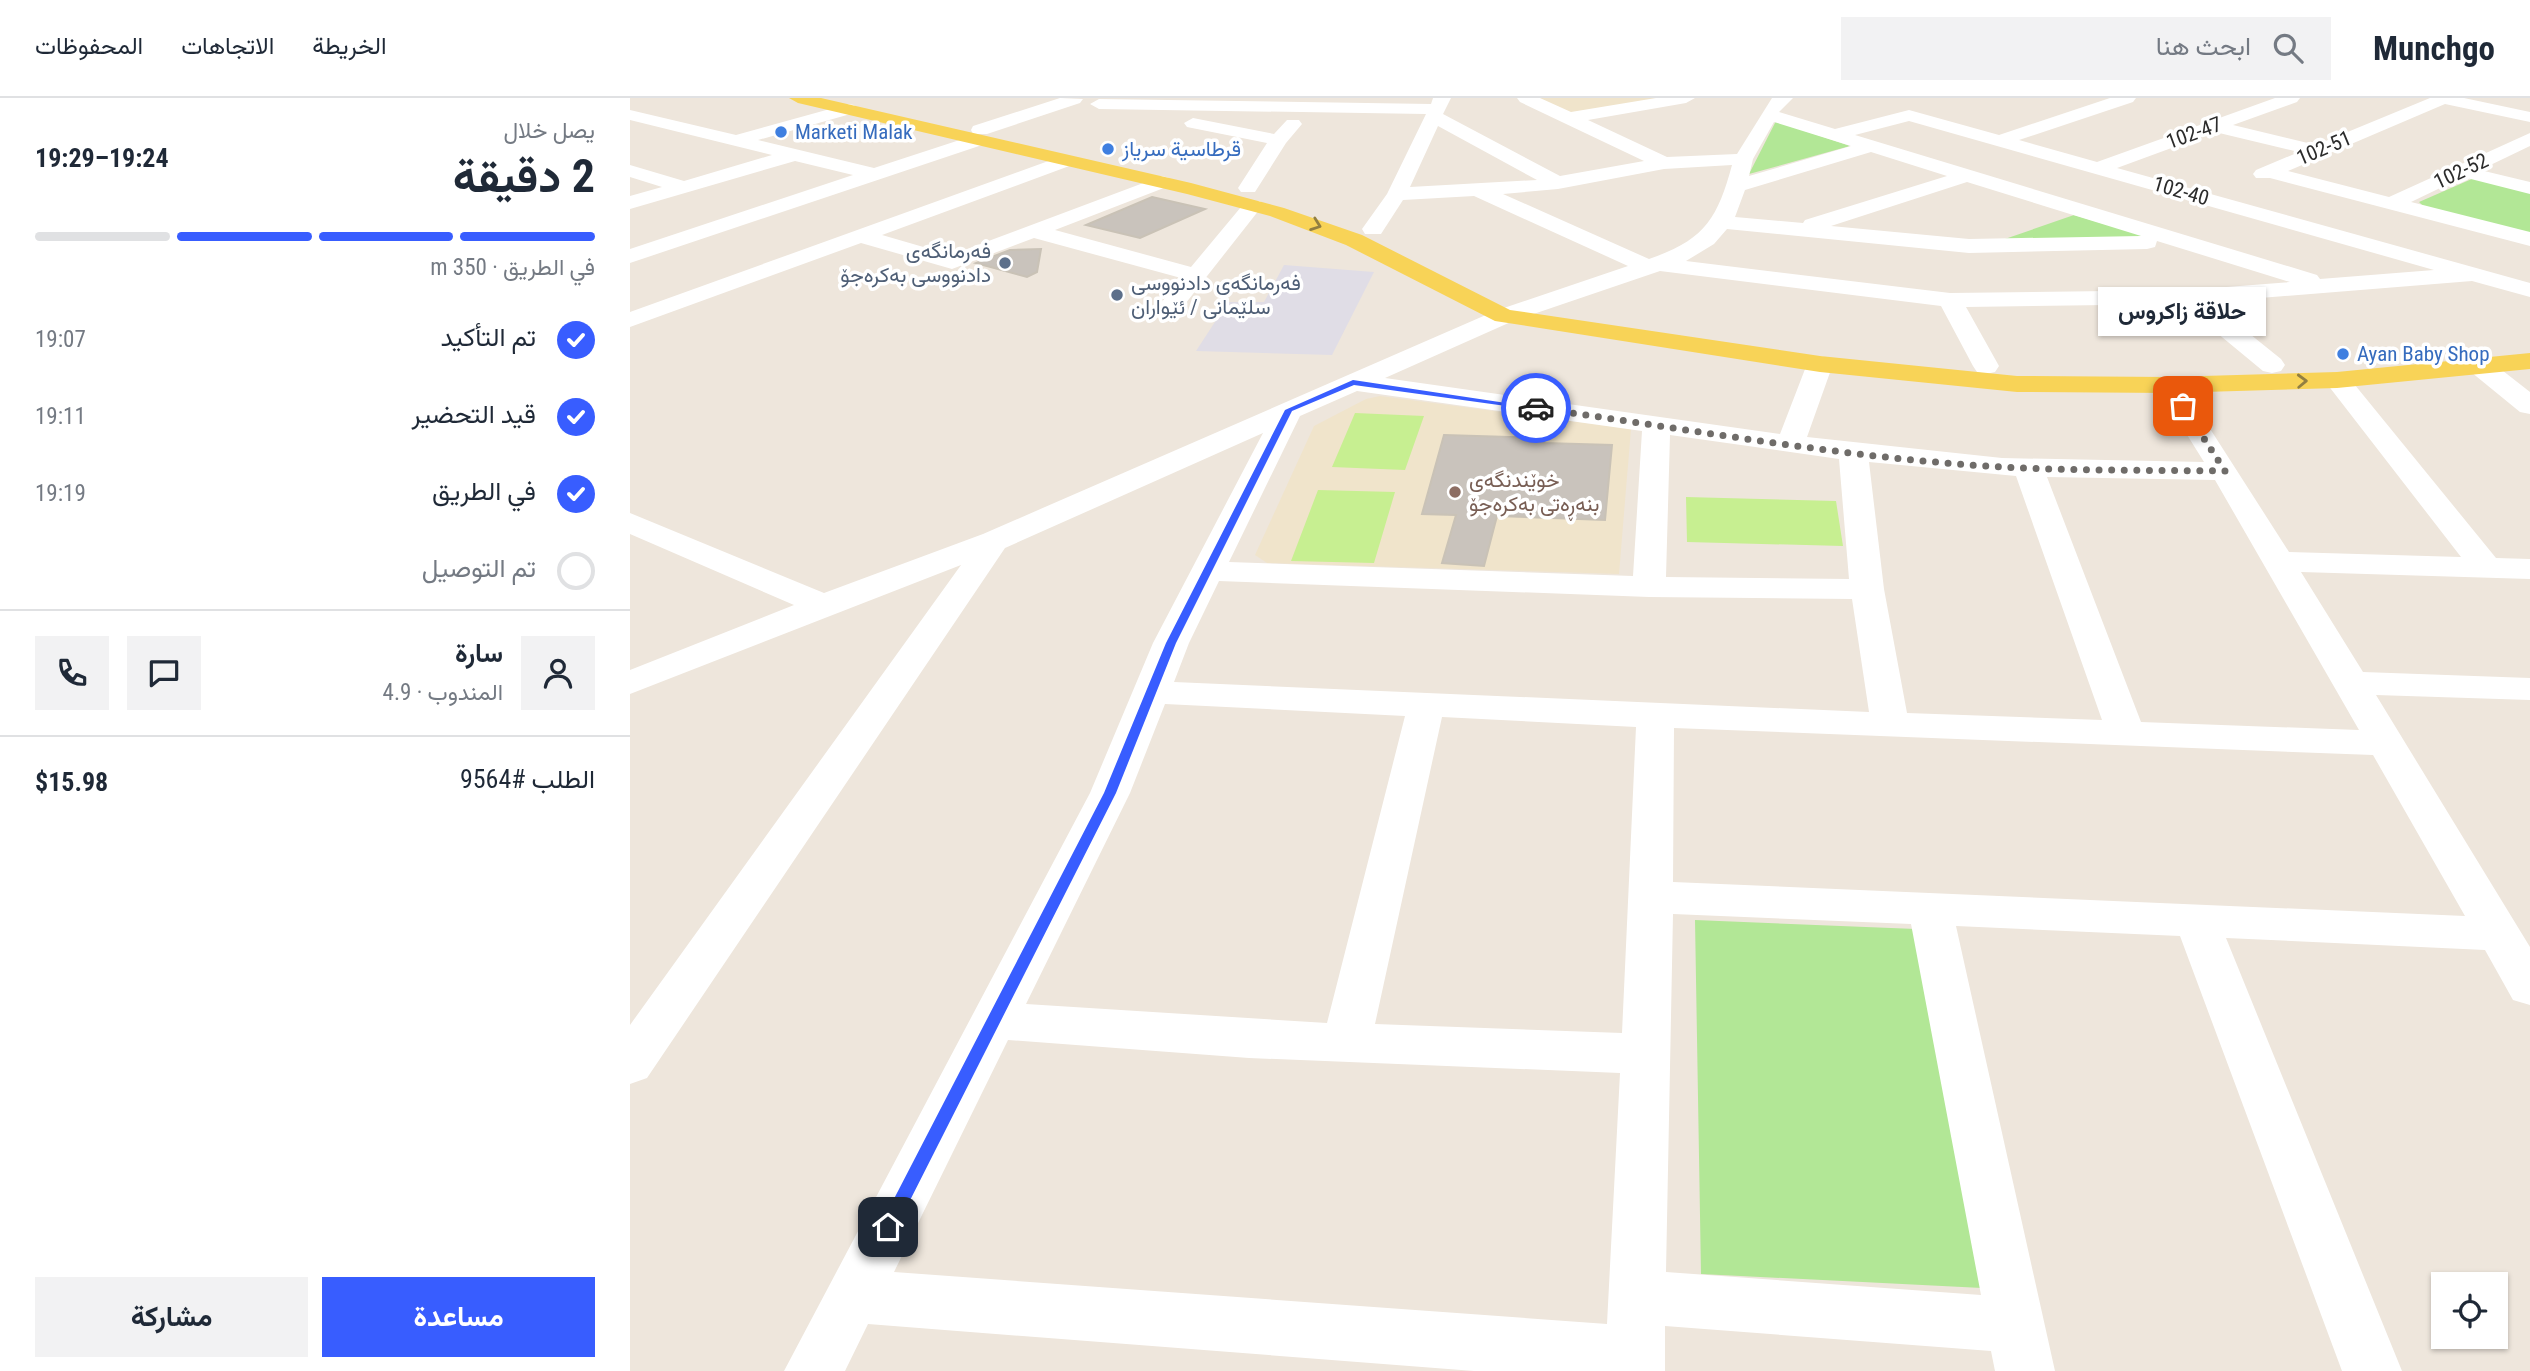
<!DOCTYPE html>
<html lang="ar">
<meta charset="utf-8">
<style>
body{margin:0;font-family:"Roboto Condensed",Vazirmatn,sans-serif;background:#f2f2f3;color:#1f2937;direction:rtl;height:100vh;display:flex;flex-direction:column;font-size:26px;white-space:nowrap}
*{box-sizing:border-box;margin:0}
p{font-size:23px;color:#747a83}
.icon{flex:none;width:38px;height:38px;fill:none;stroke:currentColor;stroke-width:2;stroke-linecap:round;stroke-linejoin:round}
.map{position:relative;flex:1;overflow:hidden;direction:ltr}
.side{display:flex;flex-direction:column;background:#fff;width:630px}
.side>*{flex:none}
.fabs{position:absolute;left:1801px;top:1174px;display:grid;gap:14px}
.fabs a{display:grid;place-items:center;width:77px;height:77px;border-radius:0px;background:#fff;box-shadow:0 2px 5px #0004;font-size:35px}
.pin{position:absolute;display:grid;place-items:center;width:60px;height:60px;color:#fff;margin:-30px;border-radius:14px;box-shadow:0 4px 10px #0006}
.courier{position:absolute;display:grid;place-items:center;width:70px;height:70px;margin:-35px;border:5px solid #385dff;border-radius:50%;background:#fff;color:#222;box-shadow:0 2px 9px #0007}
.bubble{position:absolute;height:49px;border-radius:0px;background:#fff;box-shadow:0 2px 5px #0004;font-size:23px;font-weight:700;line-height:49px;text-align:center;direction:rtl}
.headline em{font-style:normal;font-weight:700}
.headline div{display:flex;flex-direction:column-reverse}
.headline{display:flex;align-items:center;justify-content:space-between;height:119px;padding:0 35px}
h1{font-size:46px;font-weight:700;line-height:52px}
.bar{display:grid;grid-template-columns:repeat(4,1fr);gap:10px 7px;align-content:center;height:84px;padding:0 35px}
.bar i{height:9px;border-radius:5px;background:#e0e1e3}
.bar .current{background:#385dff}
.bar p{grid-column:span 4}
.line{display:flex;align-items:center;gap:18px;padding:0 35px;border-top:2px solid #e0e1e3}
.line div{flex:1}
.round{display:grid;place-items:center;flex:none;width:74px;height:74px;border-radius:0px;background:#f2f2f3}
ol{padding:0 35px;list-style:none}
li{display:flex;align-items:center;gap:21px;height:77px}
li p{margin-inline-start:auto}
li .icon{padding:7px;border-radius:50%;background:#385dff;color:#fff;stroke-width:4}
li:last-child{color:#747a83}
li i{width:38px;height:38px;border:4px solid #e0e1e3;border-radius:50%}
.button{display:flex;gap:14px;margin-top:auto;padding:14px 35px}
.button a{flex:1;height:80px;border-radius:0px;background:#385dff;color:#fff;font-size:28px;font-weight:700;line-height:80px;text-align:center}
.button a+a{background:#f2f2f3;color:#1f2937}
header{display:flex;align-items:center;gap:42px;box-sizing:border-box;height:98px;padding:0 35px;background:#fff;border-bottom:2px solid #e0e1e3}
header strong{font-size:33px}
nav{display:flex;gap:38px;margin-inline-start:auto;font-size:24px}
.search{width:490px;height:63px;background:#f2f2f3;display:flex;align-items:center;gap:18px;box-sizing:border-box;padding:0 24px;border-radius:0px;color:#747a83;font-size:26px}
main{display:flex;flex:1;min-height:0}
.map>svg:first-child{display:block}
.industrial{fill:#e0dde6}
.education{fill:#f0e4cb}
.green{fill:#b2e796}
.pitch{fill:#c7ef91}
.building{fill:#c9c3bc;stroke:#c9c2b6;stroke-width:2}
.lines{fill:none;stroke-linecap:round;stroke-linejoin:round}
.minor{fill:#fff;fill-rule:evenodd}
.major{fill:#f8d357;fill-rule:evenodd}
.oneway{stroke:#927f41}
.route{fill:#385dff}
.done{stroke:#6f6c69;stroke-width:7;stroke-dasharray:0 12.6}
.shop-dot{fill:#3f7fe0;stroke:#fff;stroke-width:2.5}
.service-dot{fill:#5c6f8a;stroke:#fff;stroke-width:2.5}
.education-dot{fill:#8d6e63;stroke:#fff;stroke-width:2.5}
.labels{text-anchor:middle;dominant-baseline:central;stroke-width:7;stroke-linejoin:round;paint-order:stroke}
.far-shop-label{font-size:21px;fill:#366cbe;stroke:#fff;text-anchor:start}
.far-street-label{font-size:21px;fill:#2b2b2b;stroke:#fff}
.far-service-label{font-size:21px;fill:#4e5e75;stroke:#fff;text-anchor:end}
.far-education-label{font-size:21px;fill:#785e54;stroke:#fff;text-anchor:start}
</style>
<header>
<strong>Munchgo</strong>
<div class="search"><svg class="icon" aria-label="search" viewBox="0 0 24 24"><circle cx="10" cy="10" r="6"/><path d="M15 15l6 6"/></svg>ابحث هنا</div>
<nav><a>الخريطة</a><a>الاتجاهات</a><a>المحفوظات</a></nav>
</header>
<main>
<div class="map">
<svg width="1900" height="1273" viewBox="0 0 1900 1273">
<rect width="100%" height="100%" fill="#eee6dc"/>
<!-- industrial -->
<path class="industrial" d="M654,167l90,7 -42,83 -136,-4 32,-49h36z"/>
<!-- education -->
<path class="education" d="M908,0h137l-99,17z
M750,298l251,33 -12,145 -352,-11 -12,-8 59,-129 52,-27z"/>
<!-- green -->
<path class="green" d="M1146,23l74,25 -101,28z
M1844,80l56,13v43l-107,-28 -4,-4z
M1444,117l78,23 -150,2z
M1065,822l221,9 66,359 -281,-14z"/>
<!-- pitch -->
<path class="pitch" d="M725,315l69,3 -19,54 -73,-3z
M688,392l77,2 -21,71 -83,-2z
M1056,399l150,4 7,45 -156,-4z"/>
<!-- building -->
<path class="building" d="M522,99l53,12 -65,29 -54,-13z
M411,151l-4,23 -10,5 -51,-14 34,-13z
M814,337l101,3 -1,5 68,2 -7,75 -108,-4 -13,50 -42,-3 14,-48 -34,-1z"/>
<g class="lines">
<!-- minor -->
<path class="minor" d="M430,0l23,1 -3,4 -93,31h-14l-2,-4 2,-4z
M803,0h18l-8,16 117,62 84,-15 -124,-59 -3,-4h23l31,14 85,-14h39l-9,5 -98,17 79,37 70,-3 35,-56h21l-14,14 56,17 74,-19 90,25 111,-37h26l-3,4 -114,38 78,22 178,-64h25l-3,4 -64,23 83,20 114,-47h34l66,14v10l-85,-18 -157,67 101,26 141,-64v13l-50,24 50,12v12l-67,-17 -52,25 119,30v14l-260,-68h-14l-3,-4 3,-4 43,-18 -84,-20 -98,36 413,115v14l-58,-16 -262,21 71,57 4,6 -4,6 -9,2 -9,-2 -81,-67 -216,3 33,59 -4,6 -9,2 -9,-2 -4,-6 -32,-60 -281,-35 -147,50 -128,57 395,56 27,-70 4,-6 9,-2 9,2 4,6 -26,73 195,21 202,4 -48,-77 3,-6 10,-2 10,2 3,6 107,167 172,5 -137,-177 4,-6 9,-2 9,2 150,184 34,1v20l-229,-7 62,100 167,6v22l-154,-5 154,252v58l-17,-5 -28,-50 -259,-12 176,433h-60l-162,-435 -224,-10 99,445h-60l-4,-20 -326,-25v45h-191l-606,-47 -23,47h-61l306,-578 63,-150 110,-210 -258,115 -358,530 -17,6v-59l331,-460 -331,129v-24l164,-65 -164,-71v-21l194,80 159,-59 512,-223 133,-45 -154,-70 -71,4 -22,34h-16l-3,-5 25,-35 39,-80 -327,-5 -9,-5 9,-5 332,5zM1279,23l525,149 -114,9 -3,-4 -462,-140zM1144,24l77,24 -102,30 4,-17zM808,28l99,54 -127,7zM1241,54l76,24 -142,44 -2,3 -68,-6 10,-27zM1102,67c-15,55 -28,75 -83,94l-146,-65 55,-5 106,-20zM1337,84l174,54 -172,3 -138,-13zM1097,131l242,24 178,-4 8,-2 2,-6 133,41 -102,8 -238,3 -264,-32 28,-17zM727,293l285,40 -9,145 -404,-14 71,-146zM1040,337l169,24 10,120 -183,-2zM1239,364l147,14 86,244 -195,-7 -23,-124zM1417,379l168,3 144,250 -218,-8zM589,483l430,16 203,2 17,113 -695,-30 15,-39zM535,606l240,12 -78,307 -301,-19 104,-211zM812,619l194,10 -14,306 -247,-9zM1044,630l699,27 92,161 -792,-34zM1043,816l238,10 70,371 -315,-23zM378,942l241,18 371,15 -13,251 -713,-52z
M218,6l6,1 3,4 -3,4 -96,27 116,28 101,-33 9,6 -2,4 -352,118v-14l223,-74 -58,-14 -165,48v-13l32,-9 -32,-10v-12l54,16 88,-26 -142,-35v-10l106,25z
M563,20l81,16 13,-14h12l3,4 -16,19 -31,49h-14l-3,-4 29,-45 -80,-16 -3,-4z
M435,57l10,6 -3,4 -190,70 69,20 211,-79 7,2 3,4 -3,4 -114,44 136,37 55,-66h14l3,4 -85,108 -9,2 -9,-2 -3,-5 24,-30 -147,-40 -82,31 -91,-26 -231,84v-15z
M1850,260l9,2 41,32v22l-10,-2 -49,-40 -4,-6 4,-6z"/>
<!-- major -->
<path class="major" d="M159,0h32l370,85 93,25 78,27 148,75 310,46 197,20 152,1 168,-5 193,-19v16l-193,19 -168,5 -152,-1 -197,-20 -325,-51 -149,-76 -76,-29 -83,-22 -389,-91z"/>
</g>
<!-- one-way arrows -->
<defs><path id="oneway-chevron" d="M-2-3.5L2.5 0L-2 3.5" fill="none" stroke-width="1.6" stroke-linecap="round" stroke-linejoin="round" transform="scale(1.75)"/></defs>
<g class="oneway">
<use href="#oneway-chevron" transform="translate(686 127) rotate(20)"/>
<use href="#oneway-chevron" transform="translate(1672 283) rotate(-2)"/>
</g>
<!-- route -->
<path class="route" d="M723,282l187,28 -4,2 -182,-25 -62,26 -116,232 -60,150 -222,439 -6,2 -6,-2 -2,-5 2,-5 222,-429 62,-150 119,-233z"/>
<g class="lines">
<!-- done -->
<path class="done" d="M906,310c154,21 309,50 465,59 74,4 149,3 224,4l-42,-65"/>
</g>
<!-- markers -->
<g class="shop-dot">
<circle cx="151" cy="34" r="7"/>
<circle cx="478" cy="51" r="7"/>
<circle cx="1713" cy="256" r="7"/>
</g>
<g class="service-dot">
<circle cx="375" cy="165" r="7"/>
<circle cx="487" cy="197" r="7"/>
</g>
<circle class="education-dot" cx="825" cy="394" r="7"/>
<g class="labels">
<!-- far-shop labels -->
<g class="far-shop-label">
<text x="165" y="34">Marketi Malak</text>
<text x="492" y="51">قرطاسية سرياز</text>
<text x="1727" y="256">Ayan Baby Shop</text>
</g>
<!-- far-street labels -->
<g class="far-street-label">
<text transform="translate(1564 35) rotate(-20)">102-47</text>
<text transform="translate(1694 50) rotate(-23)">102-51</text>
<text transform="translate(1831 73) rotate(-25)">102-52</text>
<text transform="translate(1551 93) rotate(16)">102-40</text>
</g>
<!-- far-service labels -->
<g class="far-service-label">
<text x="361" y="153">فەرمانگەی<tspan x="361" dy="24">دادنووسی بەکرەجۆ</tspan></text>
<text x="501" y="185" text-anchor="start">فەرمانگەی دادنووسی<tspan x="501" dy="24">سلێمانی / ئێواران</tspan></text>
</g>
<!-- far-education labels -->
<g class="far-education-label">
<text x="839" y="382">خوێندنگەی<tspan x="839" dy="24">بنەڕەتی بەکرەجۆ</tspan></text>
</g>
</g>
</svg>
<div class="fabs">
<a><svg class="icon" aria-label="locate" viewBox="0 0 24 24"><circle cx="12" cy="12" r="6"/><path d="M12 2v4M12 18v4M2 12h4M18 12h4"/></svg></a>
</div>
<div class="pin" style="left:1553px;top:308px;background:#ea580c"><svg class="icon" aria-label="bag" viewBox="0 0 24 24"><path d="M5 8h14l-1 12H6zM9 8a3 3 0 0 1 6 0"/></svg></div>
<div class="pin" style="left:258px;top:1129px;background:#1f2937"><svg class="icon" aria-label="home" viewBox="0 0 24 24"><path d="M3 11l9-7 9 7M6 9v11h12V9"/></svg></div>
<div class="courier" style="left:906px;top:310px"><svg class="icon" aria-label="car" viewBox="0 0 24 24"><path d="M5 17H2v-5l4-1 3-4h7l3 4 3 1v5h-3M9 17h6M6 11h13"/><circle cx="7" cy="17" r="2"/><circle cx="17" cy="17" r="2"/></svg></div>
<div class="bubble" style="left:1468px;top:189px;width:168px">حلاقة زاکروس</div>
</div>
<section class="side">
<div class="headline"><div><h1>2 دقيقة</h1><p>يصل خلال</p></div><em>19:24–19:29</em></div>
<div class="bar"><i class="current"></i><i class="current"></i><i class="current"></i><i></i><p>في الطريق · 350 m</p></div>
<ol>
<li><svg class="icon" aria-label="check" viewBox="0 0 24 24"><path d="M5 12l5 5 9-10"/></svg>تم التأكيد<p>19:07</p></li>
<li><svg class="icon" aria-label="check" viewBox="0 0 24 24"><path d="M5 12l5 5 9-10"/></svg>قيد التحضير<p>19:11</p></li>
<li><svg class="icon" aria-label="check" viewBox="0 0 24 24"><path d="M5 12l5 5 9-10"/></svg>في الطريق<p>19:19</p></li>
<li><i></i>تم التوصيل</li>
</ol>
<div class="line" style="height:126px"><a class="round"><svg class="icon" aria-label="person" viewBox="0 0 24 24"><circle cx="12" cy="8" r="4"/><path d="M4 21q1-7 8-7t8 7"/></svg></a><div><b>سارة</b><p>المندوب · 4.9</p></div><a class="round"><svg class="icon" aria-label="chat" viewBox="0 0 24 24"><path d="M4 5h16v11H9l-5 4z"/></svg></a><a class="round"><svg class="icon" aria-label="phone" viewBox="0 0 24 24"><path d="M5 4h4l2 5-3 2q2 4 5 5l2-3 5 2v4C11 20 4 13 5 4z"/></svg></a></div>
<div class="line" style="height:91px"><div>الطلب #9564</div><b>$15.98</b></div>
<div class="button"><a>مساعدة</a><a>مشاركة</a></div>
</section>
</main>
